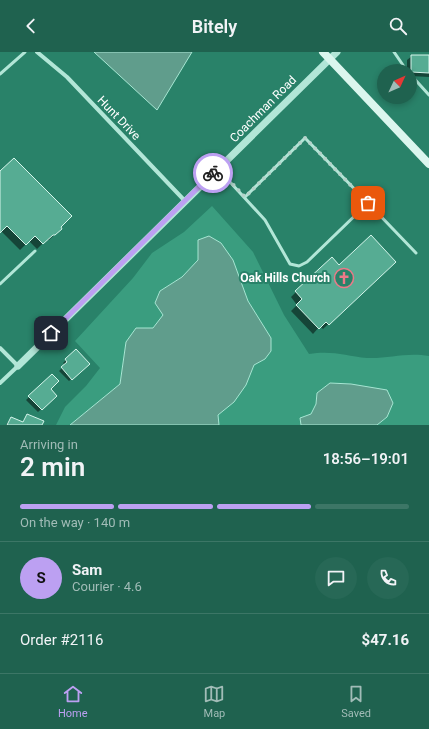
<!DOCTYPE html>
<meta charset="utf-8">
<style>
body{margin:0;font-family:Roboto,sans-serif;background:#276856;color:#f1f3f6;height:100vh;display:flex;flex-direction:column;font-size:15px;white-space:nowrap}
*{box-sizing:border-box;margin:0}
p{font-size:13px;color:#a1bcb7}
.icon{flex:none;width:22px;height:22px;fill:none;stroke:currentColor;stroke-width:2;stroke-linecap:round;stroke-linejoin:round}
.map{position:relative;height:373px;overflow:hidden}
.details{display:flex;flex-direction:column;background:#1f624f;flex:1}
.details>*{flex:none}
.needle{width:26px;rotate:46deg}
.tools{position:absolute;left:377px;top:12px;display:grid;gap:8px}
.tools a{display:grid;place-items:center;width:40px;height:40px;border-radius:50%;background:#1f624f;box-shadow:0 2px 6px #0003;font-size:20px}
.pin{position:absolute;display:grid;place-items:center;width:34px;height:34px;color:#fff;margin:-17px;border-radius:8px;box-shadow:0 2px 6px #0006}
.courier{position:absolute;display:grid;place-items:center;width:40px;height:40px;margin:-20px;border:3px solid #bca0f2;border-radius:50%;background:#fff;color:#222;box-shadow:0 1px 5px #0007}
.summary em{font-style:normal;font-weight:600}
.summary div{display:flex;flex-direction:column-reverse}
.summary{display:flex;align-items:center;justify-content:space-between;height:68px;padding:0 20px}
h1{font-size:26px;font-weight:600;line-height:30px}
.bar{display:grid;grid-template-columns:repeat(4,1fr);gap:6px 4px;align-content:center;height:48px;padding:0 20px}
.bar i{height:5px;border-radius:3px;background:#3c7666}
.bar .active{background:#bca0f2}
.bar p{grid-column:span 4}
.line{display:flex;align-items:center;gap:10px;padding:0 20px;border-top:1px solid #3c7666}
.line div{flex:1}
.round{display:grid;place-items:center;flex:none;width:42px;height:42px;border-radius:21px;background:#276856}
header{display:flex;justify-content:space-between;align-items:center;height:52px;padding:0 20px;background:#1f624f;font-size:18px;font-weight:600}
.dock{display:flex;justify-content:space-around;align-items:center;height:56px;border-top:1px solid #3c7666;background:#1f624f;font-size:11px;color:#a1bcb7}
.dock a{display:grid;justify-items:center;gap:2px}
.dock .active{color:#bca0f2}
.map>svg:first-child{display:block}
.green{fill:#3a9d7f}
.water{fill:#609d8c;stroke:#a7e6d3}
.shadow{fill:#0007}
.building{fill:#56ac93;stroke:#d5f5eb}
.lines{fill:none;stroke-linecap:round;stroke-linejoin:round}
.service{stroke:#b2e6d7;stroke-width:3}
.minor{stroke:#b2e6d7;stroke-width:4}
.tertiary{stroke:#b2e6d7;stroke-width:7}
.secondary{stroke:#dbf6ee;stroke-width:8}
.done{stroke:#b4d3ca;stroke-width:4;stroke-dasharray:0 7.2}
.route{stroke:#bca0f2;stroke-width:5}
.labels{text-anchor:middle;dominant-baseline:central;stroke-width:4;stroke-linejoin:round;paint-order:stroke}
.street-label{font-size:12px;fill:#fff;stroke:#298269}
.poi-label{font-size:12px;font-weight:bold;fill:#fff;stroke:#298269;text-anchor:end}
</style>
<header><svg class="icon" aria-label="back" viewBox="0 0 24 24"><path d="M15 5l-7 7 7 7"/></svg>Bitely<svg class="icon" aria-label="search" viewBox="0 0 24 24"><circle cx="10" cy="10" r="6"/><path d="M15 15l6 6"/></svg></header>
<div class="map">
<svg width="429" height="373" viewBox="0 0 429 373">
<rect width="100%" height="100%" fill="#298269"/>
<!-- green -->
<path class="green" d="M212,154l41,46 31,63 25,39c23,-4 37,2 58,4 21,1 39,-6 62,-2v69h-52l10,-8v-27l-36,-6 -21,-1 -13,10 -1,11 -5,10 -10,4v7h-82l-2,-10c20,-16 28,-27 37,-50l11,-6 6,-8v-13l-23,-37 -15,-41 -35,-20v20l-16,17 -22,14 -5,12 9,12 -11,13 -27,14 -6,42 -50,41h-14l9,-18 21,-21 14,-18 -25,-27 58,-63 19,-25 32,-21z"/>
<!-- water -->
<path class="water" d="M94,0h98l-35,58z
M209,184l12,7 12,17 15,41 23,37v13l-6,8 -11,6 -8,20 -12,17 -16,13 1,10h-149l50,-41 6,-42 10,-14h17l10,-13 -8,-12 5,-12 22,-14 16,-17v-20z
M330,331l21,1 36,6 6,13 -6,14 -10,8h-76l-1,-7 11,-4 5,-10 1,-11z"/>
<!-- shadow -->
<path class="shadow" d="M412,4h17v21l-19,-1v-5h-3v-11z
M0,121l60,53v3l-11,11h-3l-9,9 -8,-8 -9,9 -19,-19 -1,1z
M339,214l50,2 -66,61 -3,-3 -7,8 -22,-23 6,-6 -6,-8 5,-5z
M76,298l12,14 -19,17 -10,-10 6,-6 -2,-2z
M52,323l-3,14 7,7 -18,16 -12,-12z
M27,363l14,10h-35l5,-7 11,5z"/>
<!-- building -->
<path class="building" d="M411,3h18v18l-18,-1z
M14,106l58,58 -11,11 1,2 -7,6h-2l-10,9 -8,-8 -9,9 -19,-19 -7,7v-62z
M371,183l25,27 -67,63 -3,-3 -7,7 -23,-24 6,-6 -7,-8 37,-34 7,8z
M76,297l14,15 -18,16 -11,-13 6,-5 -2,-3z
M52,322l7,7 -8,8 6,7 -15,14 -14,-14z
M27,362l17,7 -2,4h-35l4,-8 12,5z"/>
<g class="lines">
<!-- service -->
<path class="service" d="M394,0l13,19
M0,22l25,-22
M410,22l19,21
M218,117l47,51 25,44 9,2 8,-4 61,-59 48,50
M245,145l60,-59 63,65
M0,232l35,-33"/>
<!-- minor -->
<path class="minor" d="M37,0l30,25 118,124
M0,296l18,18 -18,17"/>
<!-- tertiary -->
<path class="tertiary" d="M18,314l319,-314"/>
<!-- secondary -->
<path class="secondary" d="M323,0l106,112"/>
</g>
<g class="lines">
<!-- done -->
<path class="done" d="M213,121l5,-4 27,28 60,-59 63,65"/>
<!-- route -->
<path class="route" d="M51,281l162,-160"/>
</g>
<!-- icons -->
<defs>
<symbol id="church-ring" viewBox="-11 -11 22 22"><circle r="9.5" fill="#298269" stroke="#ed7988" stroke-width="1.5"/><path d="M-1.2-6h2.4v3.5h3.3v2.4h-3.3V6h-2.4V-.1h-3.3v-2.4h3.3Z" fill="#ed7988"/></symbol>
</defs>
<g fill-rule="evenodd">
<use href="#church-ring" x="333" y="215" width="22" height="22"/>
</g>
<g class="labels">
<!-- street labels -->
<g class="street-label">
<text transform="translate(263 57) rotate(-45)">Coachman Road</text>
<text transform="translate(119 66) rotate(46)">Hunt Drive</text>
</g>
<!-- poi labels -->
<g class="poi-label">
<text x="330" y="226">Oak Hills Church</text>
</g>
</g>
</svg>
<div class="tools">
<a><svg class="needle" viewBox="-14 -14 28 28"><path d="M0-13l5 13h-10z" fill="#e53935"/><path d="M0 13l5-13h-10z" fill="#a1bcb7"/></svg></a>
</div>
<div class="pin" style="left:368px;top:151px;background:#ea580c"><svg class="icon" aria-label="bag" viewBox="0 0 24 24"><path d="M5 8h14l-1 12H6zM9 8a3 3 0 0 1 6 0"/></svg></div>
<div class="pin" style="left:51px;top:281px;background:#1f2937"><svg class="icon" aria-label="home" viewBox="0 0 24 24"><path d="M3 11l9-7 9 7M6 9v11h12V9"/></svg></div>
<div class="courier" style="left:213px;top:121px"><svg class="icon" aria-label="bike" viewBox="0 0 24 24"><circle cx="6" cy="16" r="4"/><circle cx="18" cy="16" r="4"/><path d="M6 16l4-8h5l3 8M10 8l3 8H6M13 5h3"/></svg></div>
</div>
<section class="details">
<div class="summary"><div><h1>2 min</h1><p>Arriving in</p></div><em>18:56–19:01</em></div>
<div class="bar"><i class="active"></i><i class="active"></i><i class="active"></i><i></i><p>On the way · 140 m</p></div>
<div class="line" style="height:72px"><b class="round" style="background:#bca0f2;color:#111">S</b><div><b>Sam</b><p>Courier · 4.6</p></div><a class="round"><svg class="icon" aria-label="chat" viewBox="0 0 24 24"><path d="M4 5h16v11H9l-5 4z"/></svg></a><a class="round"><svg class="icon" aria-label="phone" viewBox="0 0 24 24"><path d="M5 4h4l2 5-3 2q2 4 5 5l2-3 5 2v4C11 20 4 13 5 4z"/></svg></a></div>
<div class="line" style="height:52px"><div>Order #2116</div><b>$47.16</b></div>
</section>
<nav class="dock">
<a class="active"><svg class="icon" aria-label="home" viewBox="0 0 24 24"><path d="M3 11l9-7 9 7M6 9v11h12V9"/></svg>Home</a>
<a><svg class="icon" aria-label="map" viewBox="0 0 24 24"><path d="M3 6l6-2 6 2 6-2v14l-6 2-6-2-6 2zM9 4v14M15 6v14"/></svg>Map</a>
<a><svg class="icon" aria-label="saved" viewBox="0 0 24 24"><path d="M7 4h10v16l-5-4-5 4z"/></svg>Saved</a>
</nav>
